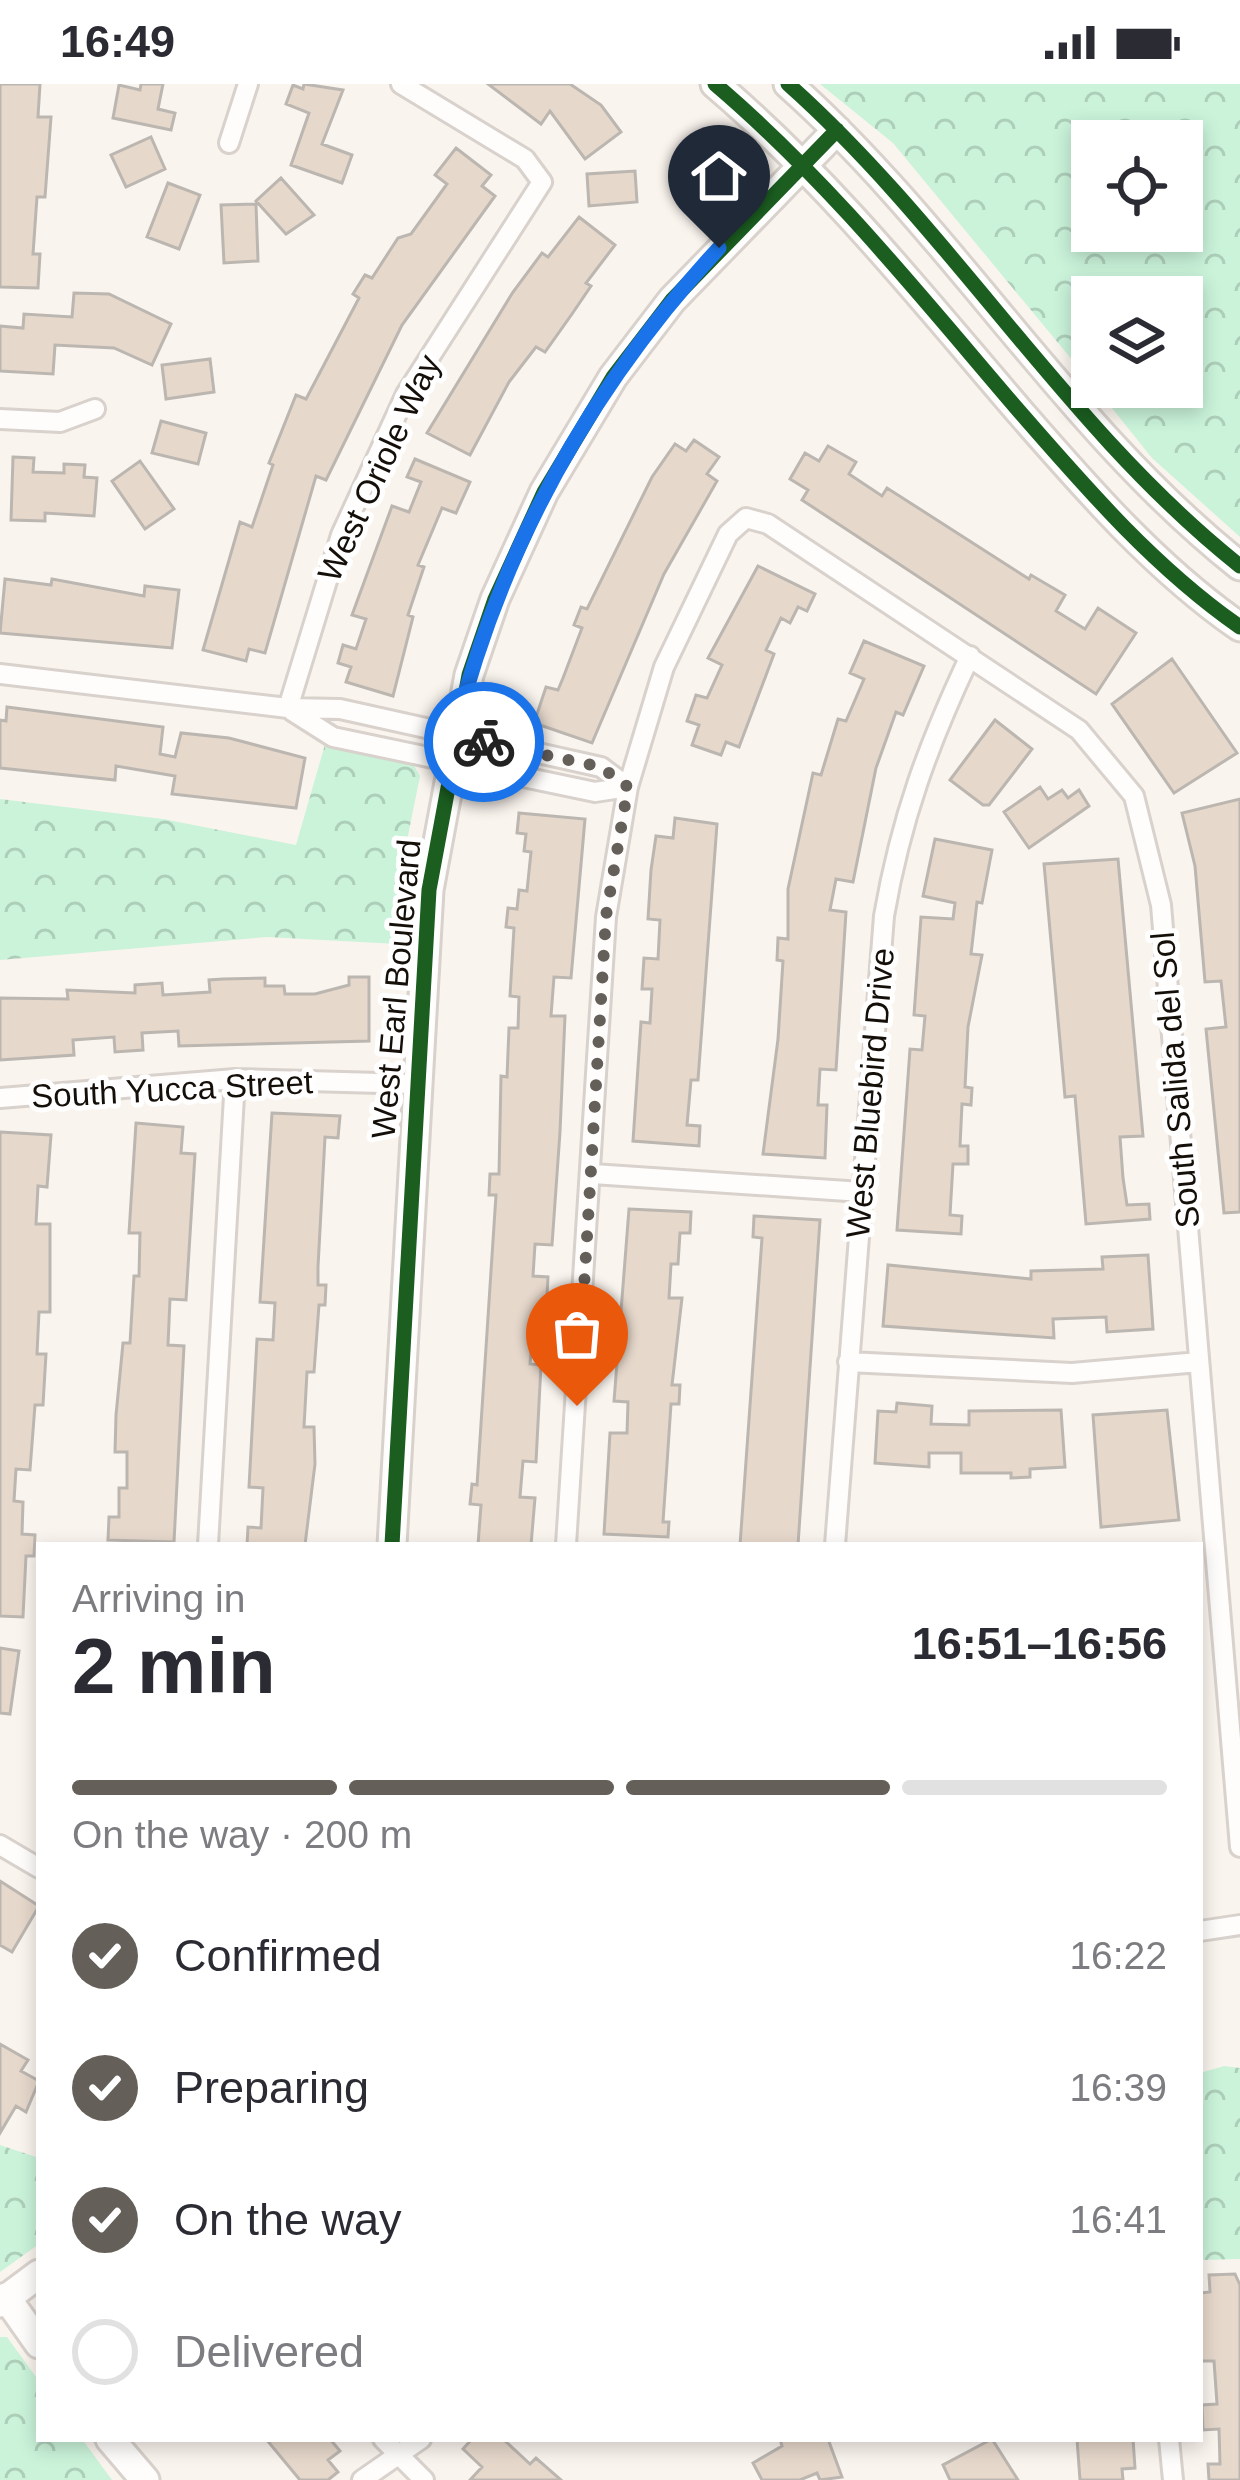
<!DOCTYPE html>
<meta charset="utf-8">
<style>
body{margin:0;font-family:Helvetica,sans-serif;background:#f2f2f3;color:#2b2b33;height:100vh;display:flex;flex-direction:column;font-size:45px;white-space:nowrap}
*{box-sizing:border-box;margin:0}
p{font-size:39px;color:#7c7c81}
.icon{flex:none;width:66px;height:66px;fill:none;stroke:currentColor;stroke-width:2;stroke-linecap:round;stroke-linejoin:round}
.map{position:relative;flex:1;overflow:hidden}
.sheet{position:absolute;left:36px;top:1458px;width:1167px;height:900px;display:flex;flex-direction:column;background:#fff;border-radius:0px;box-shadow:0 6px 18px #0003}
.sheet>*{flex:none}
.buttons{position:absolute;left:1071px;top:36px;display:grid;gap:24px}
.buttons a{display:grid;place-items:center;width:132px;height:132px;border-radius:0px;background:#fff;box-shadow:0 6px 18px #0003;font-size:60px}
.pin{position:absolute;display:grid;place-items:center;width:102px;height:102px;color:#fff;margin:-123px -51px;border-radius:50% 50% 50% 0;rotate:-45deg;box-shadow:0 0 12px #0007}
.pin .icon{rotate:45deg}
.courier{position:absolute;display:grid;place-items:center;width:120px;height:120px;margin:-60px;border:9px solid #1a73e8;border-radius:50%;background:#fff;color:#222;box-shadow:0 3px 15px #0007}
.overview em{font-style:normal;font-weight:600}
.overview div{display:flex;flex-direction:column-reverse}
.overview{display:flex;align-items:center;justify-content:space-between;height:204px;padding:0 36px}
h1{font-size:78px;font-weight:600;line-height:90px}
.bar{display:grid;grid-template-columns:repeat(4,1fr);gap:18px 12px;align-content:center;height:144px;padding:0 36px}
.bar i{height:15px;border-radius:9px;background:#e1e1e2}
.bar .on{background:#655f5a}
.bar p{grid-column:span 4}
ol{padding:0 36px;list-style:none}
li{display:flex;align-items:center;gap:36px;height:132px}
li p{margin-inline-start:auto}
li .icon{padding:12px;border-radius:50%;background:#655f5a;color:#fff;stroke-width:4}
li:last-child{color:#7c7c81}
li i{width:66px;height:66px;border:6px solid #e1e1e2;border-radius:50%}
.status{display:flex;justify-content:space-between;align-items:center;height:84px;padding:0 60px;background:#fff;direction:ltr}
.status svg{height:33px;fill:currentColor}
.map>svg:first-child{display:block}
.park{fill:url(#park-crowns);fill-rule:evenodd}
.building{fill:#e6d8cb;stroke:#bcb6b1;stroke-width:3}
.lines{fill:none;stroke-linecap:round;stroke-linejoin:round}
.street-casing{stroke:#d8d1cc;stroke-width:24}
.secondary-casing{stroke:#d8d1cc;stroke-width:33}
.street{stroke:#fefdfc;stroke-width:18}
.secondary{stroke:#fefdfc;stroke-width:27}
.cycleway-casing{stroke:#fff;stroke-width:22}
.cycleway{stroke:#1b5e20;stroke-width:15}
.done{stroke:#655f5a;stroke-width:12;stroke-dasharray:0 21.6}
.route{stroke:#1a73e8;stroke-width:15}
.labels{text-anchor:middle;dominant-baseline:central;stroke-width:10;stroke-linejoin:round;paint-order:stroke}
.street-label{font-size:33px;fill:#150f0a;stroke:#fff}
</style>
<div class="status"><b>16:49</b><svg viewBox="0 0 49 12"><path d="M0 12V9h3v3zM5 12V6h3v6zM10 12V3h3v9zM15 12V0h3v12zM26 1h20v11H26zM47 4h2v5h-2z"/></svg></div>
<div class="map">
<svg width="1240" height="2396" viewBox="0 0 1240 2396">
<defs>
<pattern id="park-crowns" width="20" height="18" patternUnits="userSpaceOnUse" patternTransform="scale(3)"><rect width="20" height="18" fill="#caf3da"/><path d="M2 6a3 3 0 1 1 6 0M12 15a3 3 0 1 1 6 0" fill="none" stroke="#adcfba"/></pattern>
</defs>
<rect width="100%" height="100%" fill="#faf4ee"/>
<!-- park -->
<path class="park" d="M820,0h420v453l-88,-79 -57,-71h87v-90h-90v87l-199,-241zM1182,57v90h-90v-90z
M326,657l86,21 8,14 -23,114v54l-130,-7 -267,23v-161l163,20 133,26z
M1224,1982l16,2v191l-38,1 -2,-5v-182z
M0,2061l39,13v86l-39,28z
M0,2253h7l32,44v58h43l30,41h-112z"/>
<!-- building -->
<path class="building" d="M0,0h40l-2,33h13l-6,80h-8l-4,57h7l-2,34 -38,-1z
M141,0h22l-5,25 17,4 -4,17 -58,-12 6,-33 21,5z
M304,0l39,6 -21,54 30,11 -10,28 -51,-18 18,-52 -23,-9 7,-19 10,4z
M488,0h82l31,21 20,27 -36,27 -35,-48 -9,13z
M151,53l14,32 -39,18 -15,-32z
M456,64l35,27 -9,11 13,10 -93,129 -76,155 -10,-4 -51,177 -16,-4 -3,12 -43,-11 37,-128 12,5 21,-62 -4,-2 27,-68 10,4 53,-101 -6,-4 12,-19 7,3 26,-40 13,-4 36,-50 -12,-9z
M635,87l2,31 -48,4 -2,-32z
M281,94l33,37 -28,19 -30,-33z
M168,99l32,12 -21,54 -32,-12z
M256,120l2,57 -34,2 -3,-58z
M579,133l36,28 -29,38 5,3 -19,28 -27,38 -9,-5 -27,35 -39,73 -43,-22 86,-141 29,-39 6,4z
M74,209l35,1 62,30 -19,41 -38,-17 -59,-3 -2,29 -53,-3v-45l23,2 1,-14 48,3z
M210,275l4,33 -48,7 -4,-34z
M161,337l45,12 -8,31 -46,-11z
M694,356l25,17 -12,17 10,7 -53,93 -72,169 -58,-20 12,-36 12,3 5,-12 19,-50 -8,-3 7,-18 6,2 65,-132 23,-33 11,7z
M828,362l28,16 -7,12 33,22 5,-8 142,91 2,-4 34,20 -9,16 29,18 13,-21 38,25 -40,61 -294,-194 6,-10 -18,-11 15,-26 14,8z
M13,373l21,1 -1,14 31,1v-9l21,1 -1,12 13,1 -3,38 -49,-3v8l-34,-1z
M415,375l55,23 -14,31 -14,-5 -24,57 6,2 -16,48 5,2 -20,79 -47,-14 5,-15 -13,-4 5,-18 13,4 10,-30 -14,-4 40,-109 17,6 12,-30 -14,-5z
M140,377l34,48 -29,20 -33,-48z
M758,482l57,28 -8,17 -9,-4 -8,16 -9,-5 -15,32 8,4 -35,93 -13,-5 -5,13 -29,-10 7,-20 -12,-4 9,-26 11,3 15,-33 -14,-7z
M5,495l46,6 1,-6 92,17 1,-10 34,4 -7,58 -172,-15z
M864,557l60,25 -21,49 -7,-3 -20,56 -23,114 -17,-3 -6,31 16,2 -10,158 -16,-1 -2,36h9l-2,53 -62,-4 15,-115 5,-78 -6,-1 1,-22 10,1v-50l25,-116 8,2 17,-56 8,2 18,-42 -14,-6z
M1172,575l65,94 -63,40 -62,-89z
M7,623l156,20 -3,27 15,3 6,-24 48,5 76,20 -9,50 -124,-14 3,-18 -59,-10 -1,14 -115,-12v-48l6,1z
M995,636l37,29 -43,56h-6l-33,-25z
M1040,703l8,12 14,-9 6,8 11,-8 10,16 -60,42 -25,-36z
M1240,715v413l-16,1 -18,-184 20,-2 -5,-46 -16,1 -10,-116 -13,-53z
M519,729l66,6 -14,159 -17,-1 -3,39h14l-5,116 -8,113 -17,-1 -2,32 15,1 -3,53 -12,-1 -3,35 11,1 -5,97 -13,-1 -3,36 15,1 -4,47h-53l3,-40 -11,-1 2,-20 5,1 19,-290h-7l1,-21h9l2,-98 6,1 2,-49h9l1,-31 -9,-1 4,-68 -8,-1 2,-19 9,1 2,-19 8,1 4,-39 -7,-1 2,-17 -9,-1z
M675,734l42,6 -19,256h-7l-4,45 13,1 -1,20 -66,-5 8,-119 9,1 2,-34h-10l2,-31 14,1 2,-39 -12,-1 3,-49 5,-34 17,2z
M935,755l57,11 -10,53 -5,-1 -6,52 11,1 -14,72 -3,60 7,1 -1,17 -9,-1 -2,42h8v18h-15l-3,51 12,1 -1,18 -64,-4 13,-181 12,1 3,-34 -11,-1 7,-98 32,2 2,-16 -32,-7z
M1118,775l25,277 -23,1 3,41 4,27 22,-1 1,15 -64,5 -11,-128 -10,1 -21,-233z
M349,893h20v64l-190,5 -1,-15 -36,2 1,17 -28,2 -1,-15 -41,3 1,15 -74,5v-62l68,1 -1,-9 68,3v-8l27,-2 1,12 47,-3 -1,-12 14,-1 42,-1v8h19l1,8h30l34,-9z
M272,1029l68,3 -2,22 -13,-1 -7,130v18h8l-1,20h-6l-5,67h-7l-3,55h10l1,37 -10,81h-58l1,-18 13,1 2,-40 -14,-1 8,-148 16,1 2,-37 -15,-1z
M136,1039l47,4 -2,26 14,1 -9,146 -16,-1 -2,46 16,1 -10,196 -66,-2 1,-23h10v-29h8v-36h-12l1,-37 7,-72h7l4,-67h5l1,-43h-11z
M0,1048l51,3 -4,52 -9,-1 -2,38h14v88h-11l-2,42h9l-3,51h-8l-5,65 -14,-1 -2,32 9,1 -1,32 13,1 -1,21h-8l-3,61 -23,-1z
M629,1125l62,3 -1,21h-10l-2,31h-7l-2,34h13l-10,87h8l-1,19h-8l-4,60 -4,58h6l-1,15 -64,-3 6,-101h17l1,-31 -14,-1z
M754,1132l66,4 -22,325h-58l22,-307 -9,-1z
M1148,1171l5,74 -46,3 -1,-15 -53,2 1,19 -171,-12 5,-61 143,14v-8l72,-2 -1,-12z
M897,1319l35,3 -1,18 38,1v-14l92,-1 4,57 -35,2v8l-19,1v-5h-50v-20h-32v14l-54,-4 3,-52 18,1z
M1167,1326l12,110 -78,7 -8,-112z
M0,1564l19,3 -9,63 -10,-1z
M0,1797l39,25 -27,46 -12,-7z
M0,1960l28,16 -7,11 18,10 -13,31 -10,-6 -16,27z
M1235,2190l5,11v195h-31l-1,-16h12l-1,-35 -16,1 -1,-25 15,-1 -3,-43h-14v-68l10,-1 -1,-17z
M266,2355h64l10,12 -12,9 10,12 -10,8h-28z
M472,2355h31l27,25 6,-6 25,22h-91l12,-13 -19,-18z
M780,2355h48l14,38 -22,3 -3,-7 -17,7h-38l-9,-17 29,-17z
M992,2355l26,41h-68l-7,-15z
M1077,2355h56l2,29 -13,1 1,11h-43z"/>
<g class="lines">
<defs>
<path id="street" d="M229,59l19,-59
M0,335l60,3 35,-13
M0,590l288,34 52,1 261,58 27,20
M288,624l53,-173 65,-141 136,-212 -17,-23 -124,-75
M292,627l41,26 262,55 33,-5
M0,1014l235,-19 181,5
M593,1090l269,18
M848,1278l224,11 127,-11
M208,1461l27,-466
M566,1461l40,-628 22,-130 36,-120 64,-133 18,-16 22,6 311,206 55,66 27,109 79,942
M835,1461l49,-629c17,-98 44,-171 86,-260
M0,1761l39,23
M1200,1847l40,-6
M383,2355l41,41
M1169,2355l4,41
M362,2396l59,-41"/>
<path id="secondary" d="M715,0c114,97 207,214 304,327 67,77 136,157 221,216
M788,0c165,147 279,345 452,482
M392,1461l37,-655 40,-215 26,-76 49,-107 69,-115 59,-77 165,-170
M6,2213l33,47
M0,2219l39,-29
M110,2355l35,41"/>
</defs>
<!-- street casing -->
<use href="#street" class="street-casing"/>
<!-- secondary casing -->
<use href="#secondary" class="secondary-casing"/>
<!-- street -->
<use href="#street" class="street"/>
<!-- secondary -->
<use href="#secondary" class="secondary"/>
<defs>
<path id="cycleway" d="M715,0c114,97 207,214 304,327 67,77 136,157 221,216
M788,0c165,147 279,345 452,482
M392,1461l37,-655 40,-215 26,-76 49,-107 69,-115 59,-77 165,-170"/>
</defs>
<!-- cycleway casing -->
<use href="#cycleway" class="cycleway-casing"/>
<!-- cycleway -->
<use href="#cycleway" class="cycleway"/>
</g>
<g class="lines">
<!-- done -->
<path class="done" d="M484,658l117,25 27,20 -22,129 -29,490"/>
<!-- route -->
<path class="route" d="M484,658l-30,-7c46,-184 136,-348 265,-487"/>
</g>
<g class="labels">
<!-- street labels -->
<g class="street-label">
<text transform="translate(379 384) rotate(-65)">West Oriole Way</text>
<text transform="translate(396 905) rotate(-85)">West Earl Boulevard</text>
<text transform="translate(1175 996) rotate(-95)">South Salida del Sol</text>
<text transform="translate(172 1005) rotate(-3)">South Yucca Street</text>
<text transform="translate(870 1009) rotate(-85)">West Bluebird Drive</text>
</g>
</g>
</svg>
<div class="buttons">
<a><svg class="icon" aria-label="locate" viewBox="0 0 24 24"><circle cx="12" cy="12" r="6"/><path d="M12 2v4M12 18v4M2 12h4M18 12h4"/></svg></a>
<a><svg class="icon" aria-label="layers" viewBox="0 0 24 24"><path d="M12 4l9 5-9 5-9-5zM3 14l9 5 9-5"/></svg></a>
</div>
<div class="pin" style="left:577px;top:1322px;background:#ea580c"><svg class="icon" aria-label="bag" viewBox="0 0 24 24"><path d="M5 8h14l-1 12H6zM9 8a3 3 0 0 1 6 0"/></svg></div>
<div class="pin" style="left:719px;top:164px;background:#1f2937"><svg class="icon" aria-label="home" viewBox="0 0 24 24"><path d="M3 11l9-7 9 7M6 9v11h12V9"/></svg></div>
<div class="courier" style="left:484px;top:658px"><svg class="icon" aria-label="bike" viewBox="0 0 24 24"><circle cx="6" cy="16" r="4"/><circle cx="18" cy="16" r="4"/><path d="M6 16l4-8h5l3 8M10 8l3 8H6M13 5h3"/></svg></div>
<section class="sheet">
<div class="overview"><div><h1>2 min</h1><p>Arriving in</p></div><em>16:51–16:56</em></div>
<div class="bar"><i class="on"></i><i class="on"></i><i class="on"></i><i></i><p>On the way · 200 m</p></div>
<ol>
<li><svg class="icon" aria-label="check" viewBox="0 0 24 24"><path d="M5 12l5 5 9-10"/></svg>Confirmed<p>16:22</p></li>
<li><svg class="icon" aria-label="check" viewBox="0 0 24 24"><path d="M5 12l5 5 9-10"/></svg>Preparing<p>16:39</p></li>
<li><svg class="icon" aria-label="check" viewBox="0 0 24 24"><path d="M5 12l5 5 9-10"/></svg>On the way<p>16:41</p></li>
<li><i></i>Delivered</li>
</ol>
</section>
</div>
